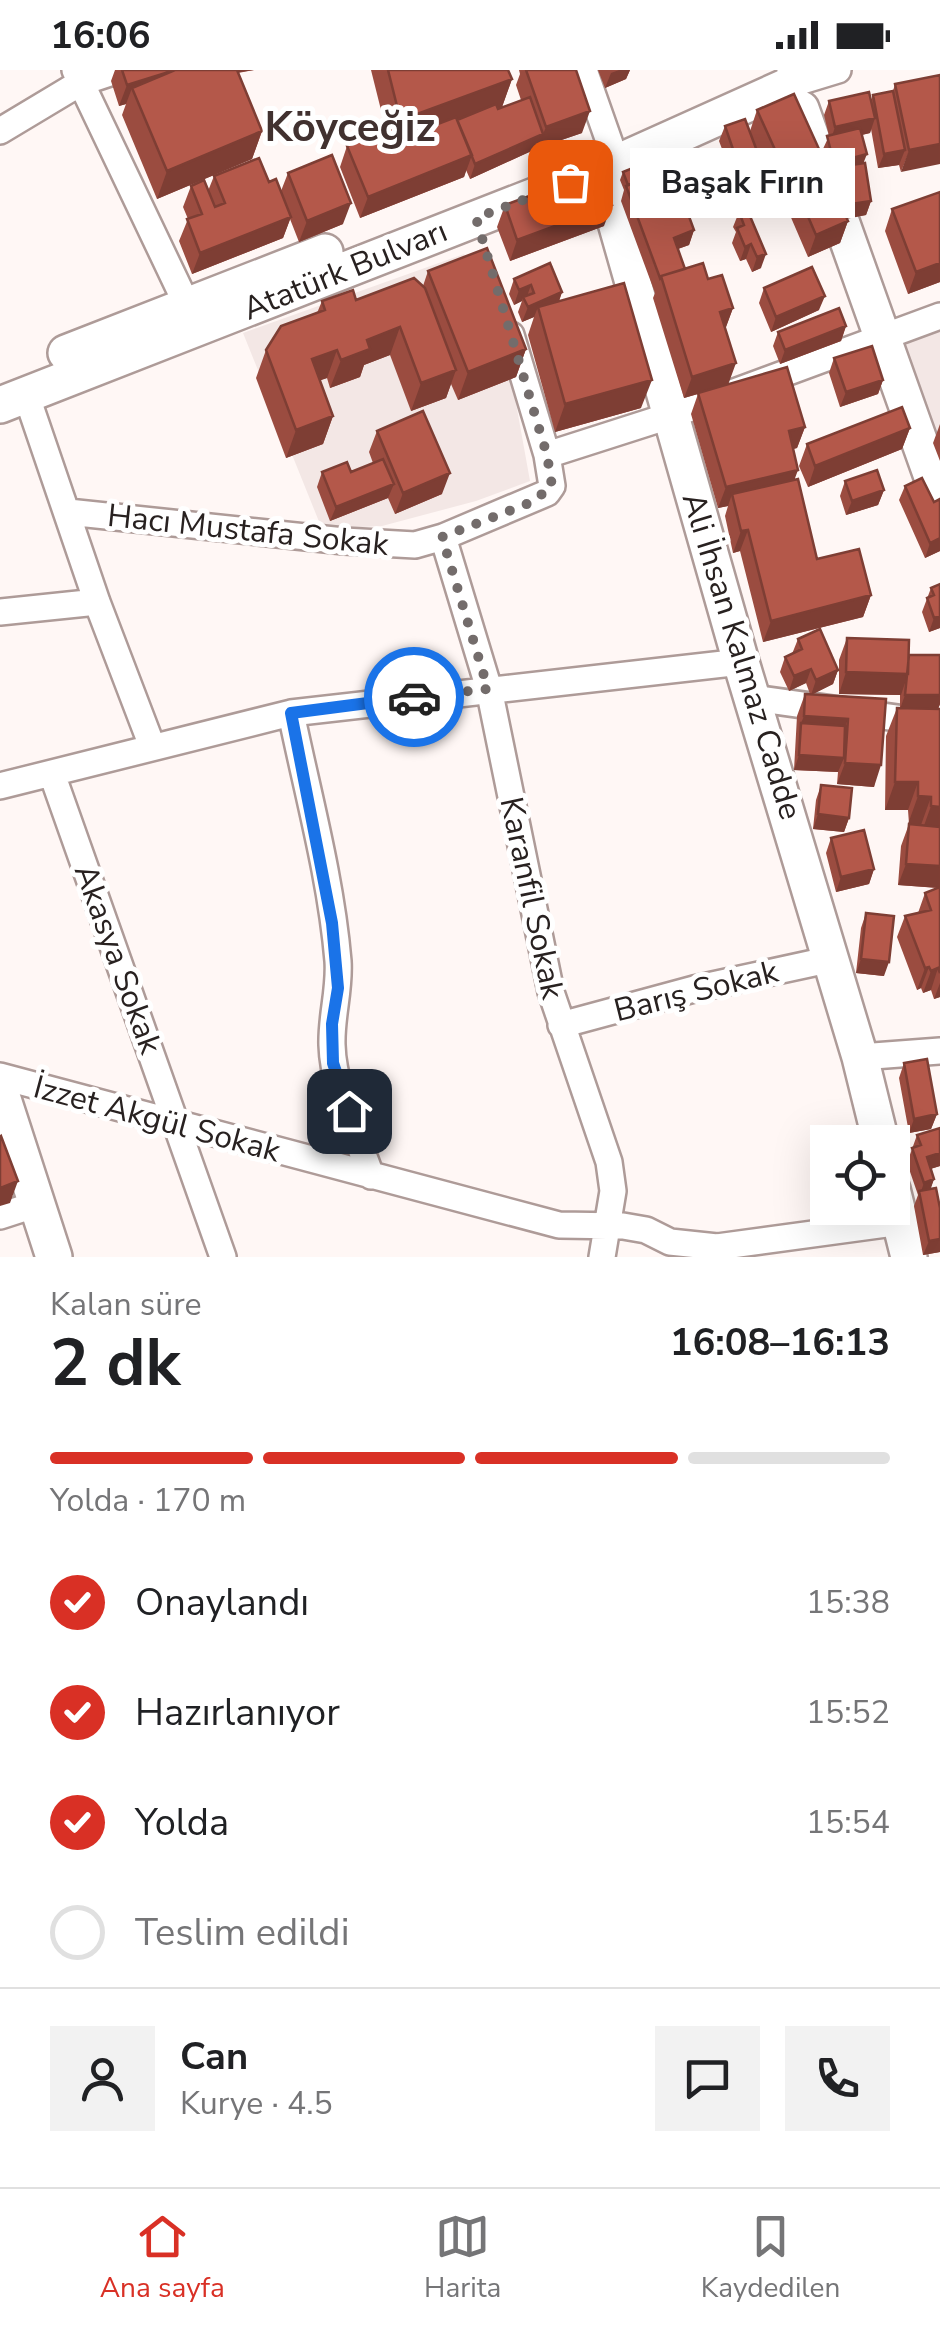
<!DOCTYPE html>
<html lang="tr">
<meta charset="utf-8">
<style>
body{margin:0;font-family:"Nunito Sans",sans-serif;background:#f2f2f2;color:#202124;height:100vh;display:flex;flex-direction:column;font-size:38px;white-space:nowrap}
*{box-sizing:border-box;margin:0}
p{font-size:32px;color:#757577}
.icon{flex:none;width:55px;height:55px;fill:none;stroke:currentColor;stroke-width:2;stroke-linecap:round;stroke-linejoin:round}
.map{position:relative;height:1187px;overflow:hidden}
.side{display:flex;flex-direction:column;background:#fff;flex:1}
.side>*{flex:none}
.tools{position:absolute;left:810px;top:1055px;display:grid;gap:20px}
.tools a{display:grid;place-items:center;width:100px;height:100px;border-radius:0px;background:#fff;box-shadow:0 10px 40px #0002;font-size:50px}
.pin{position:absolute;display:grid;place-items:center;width:85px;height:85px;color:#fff;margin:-42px;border-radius:20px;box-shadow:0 5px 15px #0006}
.courier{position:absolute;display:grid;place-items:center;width:100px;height:100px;margin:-50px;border:8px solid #1a73e8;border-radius:50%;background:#fff;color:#222;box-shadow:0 2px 12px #0007}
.bubble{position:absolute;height:70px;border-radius:0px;background:#fff;box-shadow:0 10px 40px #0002;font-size:32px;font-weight:700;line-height:70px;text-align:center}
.headline em{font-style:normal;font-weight:700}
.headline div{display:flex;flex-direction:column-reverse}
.headline{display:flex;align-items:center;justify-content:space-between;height:170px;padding:0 50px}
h1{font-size:65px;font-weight:700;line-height:75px}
.bar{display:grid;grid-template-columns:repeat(4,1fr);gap:15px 10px;align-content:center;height:120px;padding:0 50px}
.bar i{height:12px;border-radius:8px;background:#e0e0e0}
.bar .active{background:#d93025}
.bar p{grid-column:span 4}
.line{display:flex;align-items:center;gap:25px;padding:0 50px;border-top:2px solid #e0e0e0}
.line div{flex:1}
.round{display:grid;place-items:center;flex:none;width:105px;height:105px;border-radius:0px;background:#f2f2f2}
ol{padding:0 50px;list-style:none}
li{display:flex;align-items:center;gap:30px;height:110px}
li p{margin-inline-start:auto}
li .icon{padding:10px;border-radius:50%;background:#d93025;color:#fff;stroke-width:4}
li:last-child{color:#757577}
li i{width:55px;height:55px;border:5px solid #e0e0e0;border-radius:50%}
.status{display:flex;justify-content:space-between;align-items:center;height:70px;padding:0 50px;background:#fff;direction:ltr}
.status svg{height:28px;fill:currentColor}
.tabs{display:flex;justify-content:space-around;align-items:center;height:140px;border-top:2px solid #e0e0e0;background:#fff;font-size:28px;color:#757577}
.tabs a{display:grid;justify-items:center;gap:5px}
.tabs .active{color:#d93025}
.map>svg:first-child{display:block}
.built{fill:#f3e7e5}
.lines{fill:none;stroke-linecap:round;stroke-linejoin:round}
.street-casing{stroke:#ae9b98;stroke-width:30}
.secondary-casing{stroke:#ae9b98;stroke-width:40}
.street{stroke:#fff;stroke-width:25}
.secondary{stroke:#fff;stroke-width:35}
.wall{fill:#9b4c40}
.shaded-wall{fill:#7e3e34}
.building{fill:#b4584a;stroke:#7e3e34;stroke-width:2.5}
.done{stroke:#736c6b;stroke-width:10;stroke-dasharray:0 18}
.route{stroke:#1a73e8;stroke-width:12}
.labels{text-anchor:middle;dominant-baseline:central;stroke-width:10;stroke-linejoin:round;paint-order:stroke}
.street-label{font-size:32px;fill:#282120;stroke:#fff}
.district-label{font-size:42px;font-weight:bold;fill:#41312f;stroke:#fff}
</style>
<div class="status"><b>16:06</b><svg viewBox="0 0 49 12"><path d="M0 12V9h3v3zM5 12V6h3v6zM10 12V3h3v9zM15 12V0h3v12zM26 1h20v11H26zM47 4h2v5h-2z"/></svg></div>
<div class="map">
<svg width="940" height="1187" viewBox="0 0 940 1187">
<rect width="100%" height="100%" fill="#fff7f5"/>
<!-- built -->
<path class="built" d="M464,184l48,127 18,100 -54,20 -94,25 -60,3 -79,-196z
M940,256v148l-48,-130z"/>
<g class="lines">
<defs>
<path id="street" d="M75,0l112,235
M584,0l26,74
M790,0l2,14 46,-14
M0,61l80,-48 39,-13
M511,265l36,120
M26,324l71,208 55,144
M68,442l276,29 71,4 28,-8 104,-44 5,-7 -5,-31 125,-40 268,-99
M443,467l46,152 62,303 58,170 4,29 -11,66
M0,542l97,-10
M753,628l187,26
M291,643c17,82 40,165 47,248 2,29 -7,55 -6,84 1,43 25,90 39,131
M52,704l171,483
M0,716l291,-73 450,-51
M561,955l133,-36 138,-30
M860,987l80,-6
M0,1006l559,149 64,1 23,4 24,12 47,5 184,-25
M0,1146l37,-12"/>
<path id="secondary" d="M801,39l139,390
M601,100l140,492 119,395 21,85
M66,283l259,-101
M0,335l601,-235 191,-86
M0,1020l54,167
M892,1119l17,68"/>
</defs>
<!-- street casing -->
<use href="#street" class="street-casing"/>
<!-- secondary casing -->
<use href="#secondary" class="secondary-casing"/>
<!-- street -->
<use href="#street" class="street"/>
<!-- secondary -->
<use href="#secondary" class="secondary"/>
</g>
<!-- wall -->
<path class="wall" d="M115,0h139l-16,3 24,58 -10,28 -95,40 -35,-84 4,-11 -7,2 -8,-25z
M371,0h137l4,9 -10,28 -4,2 23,-9 -5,-15 4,-11 -1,-4h57l6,63 -44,15 -68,31 -4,-9 -2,7 -104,41 -20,-51 7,-21 39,-16z
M598,0h32l-4,9 -21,9z
M940,5l-39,97 -2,-7 -21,3 -7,-39 -1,4 -8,2 2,28 7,38 -5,14 -19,3 1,3 -8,22 -32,14 -25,-58 7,-19 -16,7 -23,-51v29l-20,8 -12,-32 6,-15 25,5 7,-21 55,58 33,47 -6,-34 3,-7 -14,3 -6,-26 7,-15 -5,-21 5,-14h42l2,-6 20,-4 2,-7z
M700,91l34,46 -20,10 -20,-42z
M623,102l23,6 30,36 18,16 -5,15 -11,4 7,20 23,10 25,29 -8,21 3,55 77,43 -8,21 -4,1 2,30 22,80 54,36 -8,22 -100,25 -23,-91 -7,2 -8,-37 3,-10 -10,2 -27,-94 7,-20 -14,4 -31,-100 2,-5 -34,-92 3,-11 -4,-10z
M288,103l55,51 -44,18 -9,-23 -7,19 -91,36 -13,-33 9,-22 -5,-12 8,-21 17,5 6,-15 55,6 12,9z
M940,122v90l-32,12 -23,-63 7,-22z
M505,135l99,21 -94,35 -13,-34z
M747,139l14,59 -9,4 -6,-13 -6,2 -8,-18 4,-11 -3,-5 6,-15z
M428,201l98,78 -10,28 -58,23 -7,-16 -5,14 -35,13 -21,-56 -26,10 -4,12 -30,11 -3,-10 -7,2 13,36 -10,28 -37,14 -30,-80 10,-28 51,-37 5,-12 34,-1 67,-14z
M514,209l48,13 -3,9 82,107 -86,24 -27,-97 6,-18 -12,5 -4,-10 4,-11 -8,4 -5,-11z
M764,218l55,22 -48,22 -12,-29z
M846,256l-5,15 -61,23 -7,-18 5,-14z
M834,288l49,22 -5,14 -38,13 -11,-34z
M940,354v37l-7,-18z
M910,358l-8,21 -94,38 -9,-21 8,-22z
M377,361l65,63 -47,20 -7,-16 -58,23 -13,-34 5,-15h29l22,-9 -4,-11z
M845,411l39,9 -6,15 -32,10 -6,-19z
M905,416l35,65 -15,7 -26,-58z
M940,514v44l-11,4 -7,-20 9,-24z
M847,568l62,17h31v49l-2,5h2v288l-6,2 -3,-9 -8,3 -2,-5 -4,2 -20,-53 8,-21 13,-3 7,-20 13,-5 -40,-3 3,-39 8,-22 -1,-14h-23l1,-74 11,-28h3v-13l-61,-1v-34z
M798,569l40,31 -5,14 -22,11 75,4 -12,88 -37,-3 1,-12 -44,-2 3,-54 8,-22h5l-4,-11 -17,8 -9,-19 5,-15 7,-3z
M821,715l28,33 -5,14 -31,-3 3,-29z
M831,768l43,31 -5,15 -33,8 -10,-39z
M866,843l18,63 -28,-3 5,-45z
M904,993l33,51 -6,15 -22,4 -10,-55z
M917,1065l23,31 -10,3 4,10 -4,10 10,63 -17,3 -9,-49 4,-11 -11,-32z"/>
<!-- shaded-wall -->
<path class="shaded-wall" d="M175,0h79l-122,18 -6,16 -7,2 8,-21z
M619,0h11l-4,9 -21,9 6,-15z
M512,9l-10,28 -103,38 10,-28z
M590,41l-8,22 -44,15 -68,31 5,-15 68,-30 3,-7z
M875,48l-5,15 -40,9 5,-15z
M262,61l-10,28 -95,40 10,-28z
M940,74v20l-39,8 8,-22z
M819,79l-8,21 -37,17 8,-22z
M905,80l-6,15 -21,3 6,-14z
M757,81l-6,14 -20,8 5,-15z
M867,84l-6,15 -17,-3 -2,8 -14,3 6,-14z
M472,85l-8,22 -104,41 8,-21z
M739,123l-5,14 -20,10 5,-15z
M871,131l-5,14 -20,4 5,-15z
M351,133l-8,21 -44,18 8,-21z
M612,135l-8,21 -94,35 7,-21z
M291,147l-8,21 -91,36 8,-21z
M848,151l-8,22 -32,14 8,-22z
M694,160l-5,15 -20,7 5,-14z
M751,174l-5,15 -6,2 5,-14z
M766,184l-5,14 -9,4 5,-15z
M940,193v19l-32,12 8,-22z
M531,215l-5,14 -3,-2 -1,4 -8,4 5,-15z
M562,222l-5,15h-19l-4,10 -12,5 6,-15z
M825,226l-6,14 -48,22 5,-15z
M733,238l-8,22 -5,-18z
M846,256l-5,15 -61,23 5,-14z
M400,257l-10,28 -26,10 -4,12 -30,11 11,-28 26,-20z
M526,279l-10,28 -58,23 10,-28z
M337,280l-10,28 -25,9 10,-28z
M736,293l-8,22 -44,13 8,-21z
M456,300l-10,28 -35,13 10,-28z
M652,310l-11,28 -86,24 10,-28z
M883,310l-5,14 -38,13 6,-15z
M333,346l-10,28 -37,14 10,-28z
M805,357l-8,21 -16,4 8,-21z
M910,358l-8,21 -94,38 7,-21z
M798,400l-8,22 -58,2 -4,12 -10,2 8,-21z
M450,403l-8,21 -47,20 8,-21z
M394,414l-6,14 -58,23 6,-14z
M884,420l-6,15 -32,10 6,-14z
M748,460l-8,21 -7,2 8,-22z
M940,468v13l-15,7 5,-15z
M871,525l-8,22 -100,25 8,-21z
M940,546v12l-11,4 5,-14z
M811,599l-5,14 -17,8 5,-15z
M838,600l-5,14 -22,11 5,-15z
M846,602l62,2 -7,21 -62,-1z
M905,625h35v9l-2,5h-38z
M804,646l44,3 -8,21 -39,-17z
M799,685l45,3 -6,14 -44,-2z
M845,693l36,2 -7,22 -37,-3z
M895,712h23l-10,28h-23z
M918,726l13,1 -10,28 -13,-1z
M931,736l9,1v28l-19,-1z
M818,744l31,4 -5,14 -31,-3z
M906,794l34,2v22l-42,-3z
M874,799l-5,15 -33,8 5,-15z
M861,889l28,3 -5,14 -28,-3z
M929,897l-8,21 -4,2 8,-22z
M938,898l-7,22 -8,3 8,-22z
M940,913v14l-6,2z
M937,1044l-6,15 -22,4 5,-14z
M940,1083v13l-19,6 6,-15z
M934,1109l-5,15h-9l4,-11z
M18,1111l-8,22 -10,3v-18z
M940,1169v13l-17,3 6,-14z"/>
<!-- building -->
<path class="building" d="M122,0h53l-48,15z
M175,0h62l25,61 -95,40 -35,-83z
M388,0h120l4,9 -103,38 -11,-7z
M526,0h50l14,41 -44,16z
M940,5v69l-31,6 -14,-66z
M893,21l12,59 -21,4 -11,-59z
M869,22l6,26 -40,9 -6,-26z
M794,24l25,55 -37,16 -25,-55z
M530,27l13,37 -68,30 -18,-44 39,-16 2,5z
M456,47l16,38 -104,42 -21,-51 47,-19 5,12z
M745,49l12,32 -21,7 -11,-32z
M860,58l7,26 -33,9 -7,-27z
M720,81l19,42 -20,9 -19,-41z
M332,85l19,48 -44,18 -19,-48z
M259,88l10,24 7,-3 15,38 -91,36 -13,-34 15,-5 -11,-28 13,-6 11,27 10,-4 -11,-27z
M822,93l26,58 -32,14 -25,-58z
M865,93l6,38 -20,3 -7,-38z
M640,95l6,13 -18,7 -5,-13z
M599,100l13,35 -95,35 -12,-35z
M659,103l17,41 11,-3 7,19 -20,8 11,31 -24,7 -1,2 -34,-92z
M940,122v71l-24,9 -24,-63z
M747,139l19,45 -9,3 -6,-13 -6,3 -8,-19 7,-3 -5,-13z
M487,178l39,101 -58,23 -40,-101z
M550,193l12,29 -34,15 -5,-10 11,-4 -3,-8 -12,5 -5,-11z
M703,193l5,16 14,-4 11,33 -13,4 16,51 -44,14 -31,-101z
M812,197l13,29 -49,21 -12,-29z
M414,208l11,10 31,82 -35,13 -21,-56 -33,13 3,9 -29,11 -4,-10 -25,9 21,57 -37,14 -30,-80 15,-24 44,-16 -3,-9 31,-11 3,10z
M624,213l28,97 -87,24 -27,-97z
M839,238l7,18 -61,24 -7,-18z
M872,276l11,34 -37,12 -12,-34z
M787,297l18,60 -16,4 9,39 -72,17 -28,-94z
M902,337l8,21 -95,38 -8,-22z
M423,341l27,62 -47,20 -26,-62z
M383,389l11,25 -58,23 -14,-35 25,-10 4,10z
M877,400l7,20 -32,11 -7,-20z
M922,408l12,24 6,-3v39l-10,5 -25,-57z
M798,409l19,80 42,-10 12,46 -100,26 -23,-91 -7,1 -9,-37z
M940,514v32l-6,2 -7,-20 7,-3 -3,-7z
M820,559l18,41 -22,10 -5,-11 -17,7 -9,-19 17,-8 -4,-10z
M847,568l62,2 -1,34 -62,-2z
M909,585h31v40h-35z
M805,624l81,5 -5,66 -36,-2 3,-44 -44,-3z
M897,638l43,1v98l-9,-1v-9l-13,-1v-14h-23z
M801,653l44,3 -1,32 -45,-3z
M821,715l31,3 -3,30 -31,-4z
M909,754l31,3v39l-34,-2z
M864,760l10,39 -33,8 -10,-39z
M940,817v86l-2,-5 -7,3 -2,-4 -4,1 -20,-52 26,-6 -6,-17z
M866,843l28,3 -5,46 -28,-3z
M927,989l10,55 -23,5 -10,-56z
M940,1058v25l-13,4 7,22 -10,4 -12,-35 9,-3 -4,-10z
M1,1066l17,45 -18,7v-51z
M936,1118l4,20v31l-11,2 -10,-50z"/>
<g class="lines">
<!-- done -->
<path class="done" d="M414,627l74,-8 -46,-152 90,-35 20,-16 -5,-31 -71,-237 94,-36"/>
<!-- route -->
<path class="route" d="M349,1041l-16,-48 -1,-39 6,-36 -6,-65 -41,-210 123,-16"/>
</g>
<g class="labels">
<!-- street labels -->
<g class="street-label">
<text transform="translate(345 200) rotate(-22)">Atatürk Bulvarı</text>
<text transform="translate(248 460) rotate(6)">Hacı Mustafa Sokak</text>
<text transform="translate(742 586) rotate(73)">Ali İhsan Kalmaz Cadde</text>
<text transform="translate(532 828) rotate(78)">Karanfil Sokak</text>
<text transform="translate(118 889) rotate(70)">Akasya Sokak</text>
<text transform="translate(696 921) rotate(-14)">Barış Sokak</text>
<text transform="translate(157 1049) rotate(15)">İzzet Akgül Sokak</text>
</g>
<!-- district labels -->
<g class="district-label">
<text x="350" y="57">Köyceğiz</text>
</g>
</g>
</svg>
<div class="tools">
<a><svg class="icon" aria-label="locate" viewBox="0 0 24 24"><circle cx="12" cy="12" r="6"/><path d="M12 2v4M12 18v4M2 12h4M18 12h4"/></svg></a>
</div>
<div class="pin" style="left:570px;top:112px;background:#ea580c"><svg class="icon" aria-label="bag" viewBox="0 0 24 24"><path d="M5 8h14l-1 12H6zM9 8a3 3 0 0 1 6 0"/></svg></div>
<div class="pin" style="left:349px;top:1041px;background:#1f2937"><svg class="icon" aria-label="home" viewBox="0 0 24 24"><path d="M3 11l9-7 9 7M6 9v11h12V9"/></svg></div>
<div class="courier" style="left:414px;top:627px"><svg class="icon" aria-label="car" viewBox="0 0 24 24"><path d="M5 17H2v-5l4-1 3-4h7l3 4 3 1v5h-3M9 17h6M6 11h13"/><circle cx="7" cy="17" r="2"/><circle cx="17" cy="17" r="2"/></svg></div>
<div class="bubble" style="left:630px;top:78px;width:225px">Başak Fırın</div>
</div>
<section class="side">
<div class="headline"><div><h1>2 dk</h1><p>Kalan süre</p></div><em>16:08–16:13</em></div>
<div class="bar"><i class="active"></i><i class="active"></i><i class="active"></i><i></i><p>Yolda · 170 m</p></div>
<ol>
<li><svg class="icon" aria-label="check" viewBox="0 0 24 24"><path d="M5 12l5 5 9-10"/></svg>Onaylandı<p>15:38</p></li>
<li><svg class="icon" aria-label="check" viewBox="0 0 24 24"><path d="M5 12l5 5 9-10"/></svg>Hazırlanıyor<p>15:52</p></li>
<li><svg class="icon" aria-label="check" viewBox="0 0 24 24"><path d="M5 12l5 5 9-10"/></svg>Yolda<p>15:54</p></li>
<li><i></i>Teslim edildi</li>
</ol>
<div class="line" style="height:180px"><a class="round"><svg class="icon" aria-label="person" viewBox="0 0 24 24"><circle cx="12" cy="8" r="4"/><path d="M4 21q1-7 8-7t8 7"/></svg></a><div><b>Can</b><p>Kurye · 4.5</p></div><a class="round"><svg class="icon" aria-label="chat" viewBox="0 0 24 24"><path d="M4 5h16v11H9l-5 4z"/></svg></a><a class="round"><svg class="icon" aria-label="phone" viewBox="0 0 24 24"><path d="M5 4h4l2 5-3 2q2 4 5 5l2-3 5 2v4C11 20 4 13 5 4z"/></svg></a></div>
</section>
<nav class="tabs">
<a class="active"><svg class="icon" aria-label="home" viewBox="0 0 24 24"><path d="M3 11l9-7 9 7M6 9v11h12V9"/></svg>Ana sayfa</a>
<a><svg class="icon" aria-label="map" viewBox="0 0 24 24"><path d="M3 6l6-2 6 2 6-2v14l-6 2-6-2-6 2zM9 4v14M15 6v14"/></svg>Harita</a>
<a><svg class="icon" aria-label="saved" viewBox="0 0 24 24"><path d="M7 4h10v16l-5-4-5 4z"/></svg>Kaydedilen</a>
</nav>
